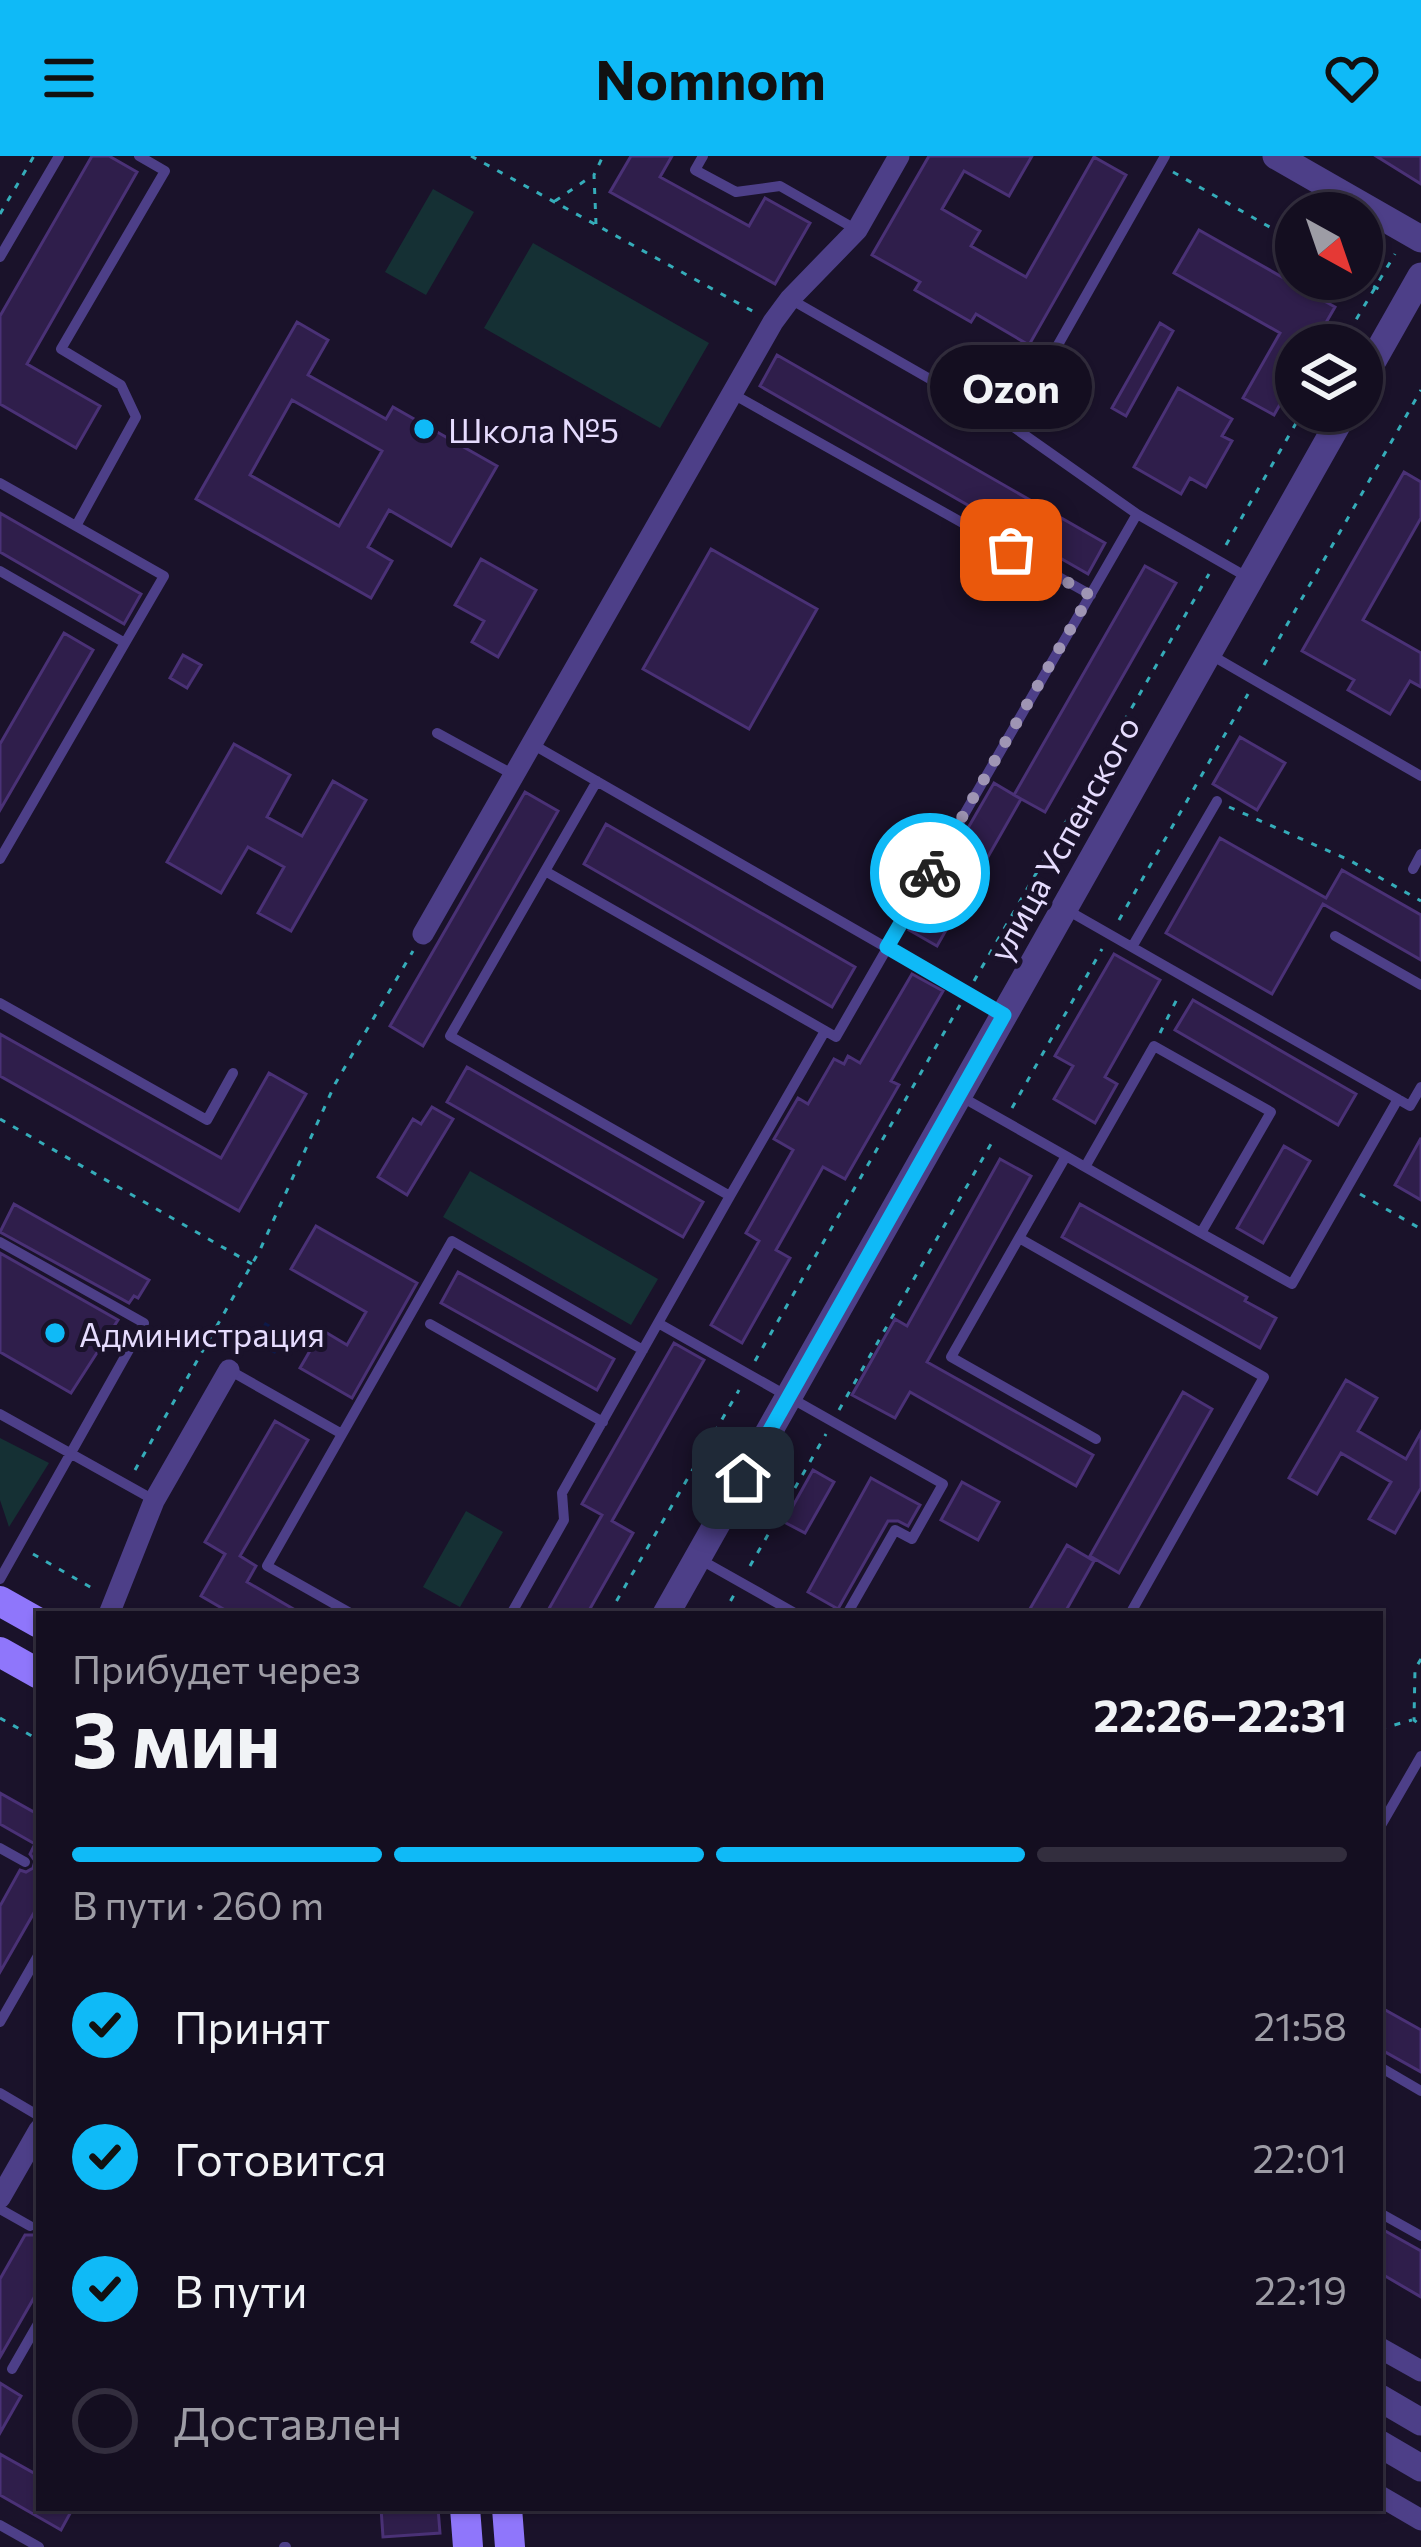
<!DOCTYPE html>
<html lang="ru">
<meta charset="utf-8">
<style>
body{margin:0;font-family:Commissioner,sans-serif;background:#211c2d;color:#f1f3f6;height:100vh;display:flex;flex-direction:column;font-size:45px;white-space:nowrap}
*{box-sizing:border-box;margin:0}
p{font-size:39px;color:#9d9ca5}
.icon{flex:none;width:66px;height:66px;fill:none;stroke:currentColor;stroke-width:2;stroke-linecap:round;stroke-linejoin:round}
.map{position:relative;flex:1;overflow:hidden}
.details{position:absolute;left:36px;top:1455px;width:1347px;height:900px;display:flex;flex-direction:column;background:#140e20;border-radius:0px;box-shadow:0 3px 9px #0004,0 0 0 3px #332e3e}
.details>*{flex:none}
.needle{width:78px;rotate:140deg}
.controls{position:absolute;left:1275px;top:36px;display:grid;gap:24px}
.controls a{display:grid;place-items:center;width:108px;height:108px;border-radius:50%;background:#140e20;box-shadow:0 3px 9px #0004,0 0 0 3px #332e3e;font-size:60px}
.pin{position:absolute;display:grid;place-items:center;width:102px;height:102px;color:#fff;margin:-51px;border-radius:24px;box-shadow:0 6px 18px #0006}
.courier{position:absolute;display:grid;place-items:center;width:120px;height:120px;margin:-60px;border:9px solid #0fbaf7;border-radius:50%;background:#fff;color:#222;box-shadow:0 3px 15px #0007}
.bubble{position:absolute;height:84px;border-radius:42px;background:#140e20;box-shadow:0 3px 9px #0004,0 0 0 3px #332e3e;font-size:39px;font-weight:700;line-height:84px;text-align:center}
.head em{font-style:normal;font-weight:700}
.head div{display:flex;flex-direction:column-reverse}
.head{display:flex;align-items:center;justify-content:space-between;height:204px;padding:0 36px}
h1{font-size:78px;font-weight:700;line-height:90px}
.bar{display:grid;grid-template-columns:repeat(4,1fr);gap:18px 12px;align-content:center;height:144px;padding:0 36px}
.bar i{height:15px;border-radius:9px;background:#332e3e}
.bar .selected{background:#0fbaf7}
.bar p{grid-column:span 4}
ol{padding:0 36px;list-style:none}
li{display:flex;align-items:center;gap:36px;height:132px}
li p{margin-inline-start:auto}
li .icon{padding:12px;border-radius:50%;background:#0fbaf7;color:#111;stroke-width:4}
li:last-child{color:#9d9ca5}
li i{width:66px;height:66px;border:6px solid #332e3e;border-radius:50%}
header{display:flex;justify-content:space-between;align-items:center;height:156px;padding:0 36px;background:#0fbaf7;color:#111;font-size:54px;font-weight:700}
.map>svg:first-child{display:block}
.green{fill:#153034}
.water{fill:url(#water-waves)}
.building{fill:#2f1e4b;stroke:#4a3176;stroke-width:3;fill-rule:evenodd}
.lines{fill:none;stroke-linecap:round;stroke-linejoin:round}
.path{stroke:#35acb9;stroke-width:3;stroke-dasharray:6 9;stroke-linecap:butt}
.service{stroke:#4d3f88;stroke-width:10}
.minor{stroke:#4d3f88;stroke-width:21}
.tertiary{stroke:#4d3f88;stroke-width:27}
.secondary{stroke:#8f76fb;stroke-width:30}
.done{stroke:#9f95b4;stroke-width:12;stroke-dasharray:0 21.6}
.route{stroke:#0fbaf7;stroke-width:15}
.poi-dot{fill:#0fbaf7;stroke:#1a122a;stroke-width:4.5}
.labels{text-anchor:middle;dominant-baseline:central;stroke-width:10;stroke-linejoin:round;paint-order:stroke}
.poi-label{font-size:33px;fill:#e6dcfe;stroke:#1a122a;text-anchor:start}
.street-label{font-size:33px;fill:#e6dcfe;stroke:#1a122a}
</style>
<header><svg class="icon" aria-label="menu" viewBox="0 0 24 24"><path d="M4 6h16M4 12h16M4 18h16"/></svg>Nomnom<svg class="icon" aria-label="heart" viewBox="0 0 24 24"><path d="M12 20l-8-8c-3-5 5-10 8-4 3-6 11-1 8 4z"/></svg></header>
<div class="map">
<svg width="1421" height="2391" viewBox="0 0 1421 2391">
<defs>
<pattern id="water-waves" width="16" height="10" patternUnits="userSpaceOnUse" patternTransform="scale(3)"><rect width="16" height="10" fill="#0d1948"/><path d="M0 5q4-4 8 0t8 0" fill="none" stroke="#303a63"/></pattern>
</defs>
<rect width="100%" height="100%" fill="#1a122a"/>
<!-- green -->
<path class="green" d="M433,33l41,23 -48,83 -41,-23z
M533,87l176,100 -49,85 -176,-100z
M470,1015l188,108 -27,46 -188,-108z
M0,1282l49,25 -40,64 -9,-27z
M466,1355l37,21 -43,75 -37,-20z"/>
<!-- water -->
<path class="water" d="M265,1166l21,12 -11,20 -21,-12z"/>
<!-- building -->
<path class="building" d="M92,0h17l28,16 -110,192 73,42 -24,42 -76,-44v-88z
M631,0h41l-12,21 89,49 16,-28 45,25 -35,61 -165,-92z
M929,0h103l-23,40 -45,-25 -22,38 38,22 -9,15 55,31 68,-120 32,18 -97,170 -53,-31 -5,8 -56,-32 5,-8 -48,-27z
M1376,0h45v28z
M1199,74l136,77 -22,38h-17v31l-22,39 -31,-17 37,-65 -106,-60z
M297,166l31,18 -20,35 78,44 7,-12 104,59 -46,80 -62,-36 -21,37 24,14 -21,37 -175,-99zM292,244l90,51 -43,75 -89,-51z
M1160,167l13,8 -47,85 -14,-8z
M777,199l328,188 -17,31 -328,-188z
M1178,232l54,31 -10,17 10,5 -26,46 -16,-9 -9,16 -47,-27z
M1404,316l17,10v36l-58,102 58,33v34l-11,-6 -20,33 -42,-24 6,-10 -52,-29z
M0,357l141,81 -17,30 -124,-72z
M711,393l106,60 -68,120 -106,-60z
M481,403l55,31 -38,67 -26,-15 12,-21 -29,-16z
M1145,410l31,17 -131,229 -31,-17z
M64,477l29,17 -93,160v-66z
M183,499l18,10 -14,23 -17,-10z
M1240,581l45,26 -28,47 -44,-26z
M234,588l56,31 -23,42 35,19 31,-55 33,19 -75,131 -33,-18 26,-46 -36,-20 -27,46 -54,-31z
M994,627l27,16 -84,147 -28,-16z
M525,636l33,19 -135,235 -33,-20z
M606,668l249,143 -23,40 -248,-143z
M1220,682l106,60 16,-28 79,45v45l-98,-56 -51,90 -106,-61z
M1114,798l46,26 -55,97 12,7 -22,39 -41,-24 19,-33 -18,-10z
M912,818l31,17 -52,90 8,4 -54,94 -22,-12 -47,83 14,8 -48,85 -31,-18 48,-84 -13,-8 47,-83 -19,-11 24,-41 10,6 26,-45 10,5 4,-8 12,7z
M1193,844l163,94 -18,31 -163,-95z
M0,878l221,124 48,-85 37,21 -67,117 -239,-135z
M467,911l236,135 -20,35 -236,-135z
M432,951l21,12 -46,76 -29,-18 35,-58 8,5z
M1421,982v62l-26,-15z
M1284,990l26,15 -47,82 -26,-15z
M1000,1003l31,17 -104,186 166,93 -17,31 -166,-94 -15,26 -43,-23 43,-76 12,7z
M14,1048l135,76 -11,18 -4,-2 -5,7 -129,-71z
M1080,1048l167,93 -2,4 31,17 -16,30 -198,-111z
M316,1070l101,57 -65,115 -52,-30 22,-38 25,15 19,-33 -75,-43z
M0,1097l118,67 -47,73 -71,-41z
M458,1116l156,87 -17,31 -156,-87z
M674,1187l30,17 -92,161 21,12 -46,81h-41l56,-99 -20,-11z
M1346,1224l31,18 -19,33 48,28 15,-27v56l-26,45 -26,-14 22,-37 -50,-29 -24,41 -28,-16z
M1183,1236l29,17 -93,164 -29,-17z
M275,1265l33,19 -68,116 16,10 -9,16 55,32h-70l-31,-18 24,-42 -20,-12z
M813,1314l21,12 -29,51 -21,-11z
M871,1322l49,27 -12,21 -10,-5h-10l-50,88 -30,-17z
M962,1326l37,20 -21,38 -37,-20z
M1067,1389l27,16 -30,53h-37z
M0,1637l39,22v89l-39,68v-66l20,-36 6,2 7,-4 2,-7 -5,-7 5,-10 -35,-20z
M1380,1851l41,23v42l-41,-23z
M1380,2072l41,23v46l-41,-24z
M39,2073v60l-39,68v-78l25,-44h9z
M0,2227l21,13 -21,37z
M0,2298l39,22v32h34l-12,22 -61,-35z
M381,2352h57l2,25 -57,4z"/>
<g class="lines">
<!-- path -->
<path class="path" d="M471,0l285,157
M1173,16l123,70
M555,45l37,-25
M0,58l34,-58
M596,68l-2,-49 9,-19
M1360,123l22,12
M1341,189l54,-91
M1226,389l77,-134
M1264,509l157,-275
M1229,651l120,53 72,41
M1119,764l129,-226
M974,825l235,-407
M1160,877l20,-40
M1012,952l90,-159
M0,963l252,145
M1360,1038l61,35
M755,1205l205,-356
M839,1254l156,-273
M135,1314l125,-220 75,-166 78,-133
M33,1398l64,37
M750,1410l76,-132
M609,1458l130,-224
M723,1458l11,-19
M1421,1503l-6,10 -1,51 7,6
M0,1562l39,22
M1380,1573l32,-9"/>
<!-- service -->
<path class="service" d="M703,0l-8,14 41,22 44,-6 77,44
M0,101l59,-101
M790,143l222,127 125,88
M731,237l360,202
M1012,270l153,-270
M0,327l164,93 -39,67 -125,-72
M76,370l60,-109 -15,-32 -60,-36 104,-178 -26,-15
M1211,499l210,121
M437,577l77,42
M532,588l470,270
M597,625l-52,90 291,166 301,-523 110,63
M0,703l125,-216
M1413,713l8,-15
M545,715l-95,165 280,160 95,-165
M1067,754l343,196 11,-19
M1335,780l86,49
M1132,791l85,-146
M0,847l207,117 26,-47
M960,940l106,60 -47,82 245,139 -134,237
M1066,1000l19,11 69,-121 117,66 -70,121 -116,-66
M730,1040l-72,127 285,161 -31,55 -17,-9 -48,84
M1201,1077l91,51 106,-185
M1019,1082l-68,119 145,82
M0,1086l144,81 -144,256
M430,1168l173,98
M229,1214l113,64
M0,1258l154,86
M701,1404l92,52 -1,2
M352,1458l-85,-48 185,-325 191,109
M511,1458l53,-94 -2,-27 96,-170
M1380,1671l41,-71
M0,1692l25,14
M0,1866l39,-68
M1380,1911l41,24
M0,1937l39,23
M0,2053l30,17
M1380,2057l41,23
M12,2213l27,-47
M0,2369l39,22
M284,2391h2"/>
<!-- minor -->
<path class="minor" d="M423,778l350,-612 17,-23 67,-69 42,-74
M109,1458l45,-113 75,-131
M0,2042l39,-68
M1380,2192l41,23
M1380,2340l41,24"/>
<!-- tertiary -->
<path class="tertiary" d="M1276,0l145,83
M1362,224l59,-104
M666,1458l679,-1203
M1380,2242l41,24
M1380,2288l41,24"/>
<!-- secondary -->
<path class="secondary" d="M0,1445l39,22
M0,1496l39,22
M465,2352l3,39
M507,2352l3,39"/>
</g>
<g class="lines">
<!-- done -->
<path class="done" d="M930,717l160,-278 -79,-45"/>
<!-- route -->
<path class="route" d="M743,1322l261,-463 -117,-68 43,-74"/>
</g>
<!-- markers -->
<g class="poi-dot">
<circle cx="424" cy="273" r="12"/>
<circle cx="55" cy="1177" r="12"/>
</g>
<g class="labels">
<!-- poi labels -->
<g class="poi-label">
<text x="448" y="273">Школа №5</text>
<text x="79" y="1177">Администрация</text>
</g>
<!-- street labels -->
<g class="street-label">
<text transform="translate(1063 682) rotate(-61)">улица Успенского</text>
</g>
</g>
</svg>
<div class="controls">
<a><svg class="needle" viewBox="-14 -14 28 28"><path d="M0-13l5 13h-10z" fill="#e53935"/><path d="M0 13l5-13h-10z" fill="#9d9ca5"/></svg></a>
<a><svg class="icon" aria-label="layers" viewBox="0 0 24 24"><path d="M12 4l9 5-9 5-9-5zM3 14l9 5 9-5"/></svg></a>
</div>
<div class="pin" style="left:1011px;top:394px;background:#ea580c"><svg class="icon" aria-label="bag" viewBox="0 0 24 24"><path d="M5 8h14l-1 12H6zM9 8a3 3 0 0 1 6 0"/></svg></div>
<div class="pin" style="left:743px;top:1322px;background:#1f2937"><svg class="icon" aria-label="home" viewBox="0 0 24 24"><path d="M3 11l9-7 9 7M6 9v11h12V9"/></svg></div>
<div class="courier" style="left:930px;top:717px"><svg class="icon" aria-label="bike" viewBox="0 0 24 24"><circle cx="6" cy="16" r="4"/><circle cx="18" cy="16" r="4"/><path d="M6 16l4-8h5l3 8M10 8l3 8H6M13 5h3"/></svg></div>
<div class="bubble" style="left:930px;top:189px;width:162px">Ozon</div>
<section class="details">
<div class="head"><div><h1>3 мин</h1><p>Прибудет через</p></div><em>22:26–22:31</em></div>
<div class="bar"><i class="selected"></i><i class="selected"></i><i class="selected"></i><i></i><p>В пути · 260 m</p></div>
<ol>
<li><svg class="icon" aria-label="check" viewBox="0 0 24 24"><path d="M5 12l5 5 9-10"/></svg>Принят<p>21:58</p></li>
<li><svg class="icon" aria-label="check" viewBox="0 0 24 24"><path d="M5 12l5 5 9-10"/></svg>Готовится<p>22:01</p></li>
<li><svg class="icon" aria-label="check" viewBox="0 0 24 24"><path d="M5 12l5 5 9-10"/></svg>В пути<p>22:19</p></li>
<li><i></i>Доставлен</li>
</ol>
</section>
</div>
